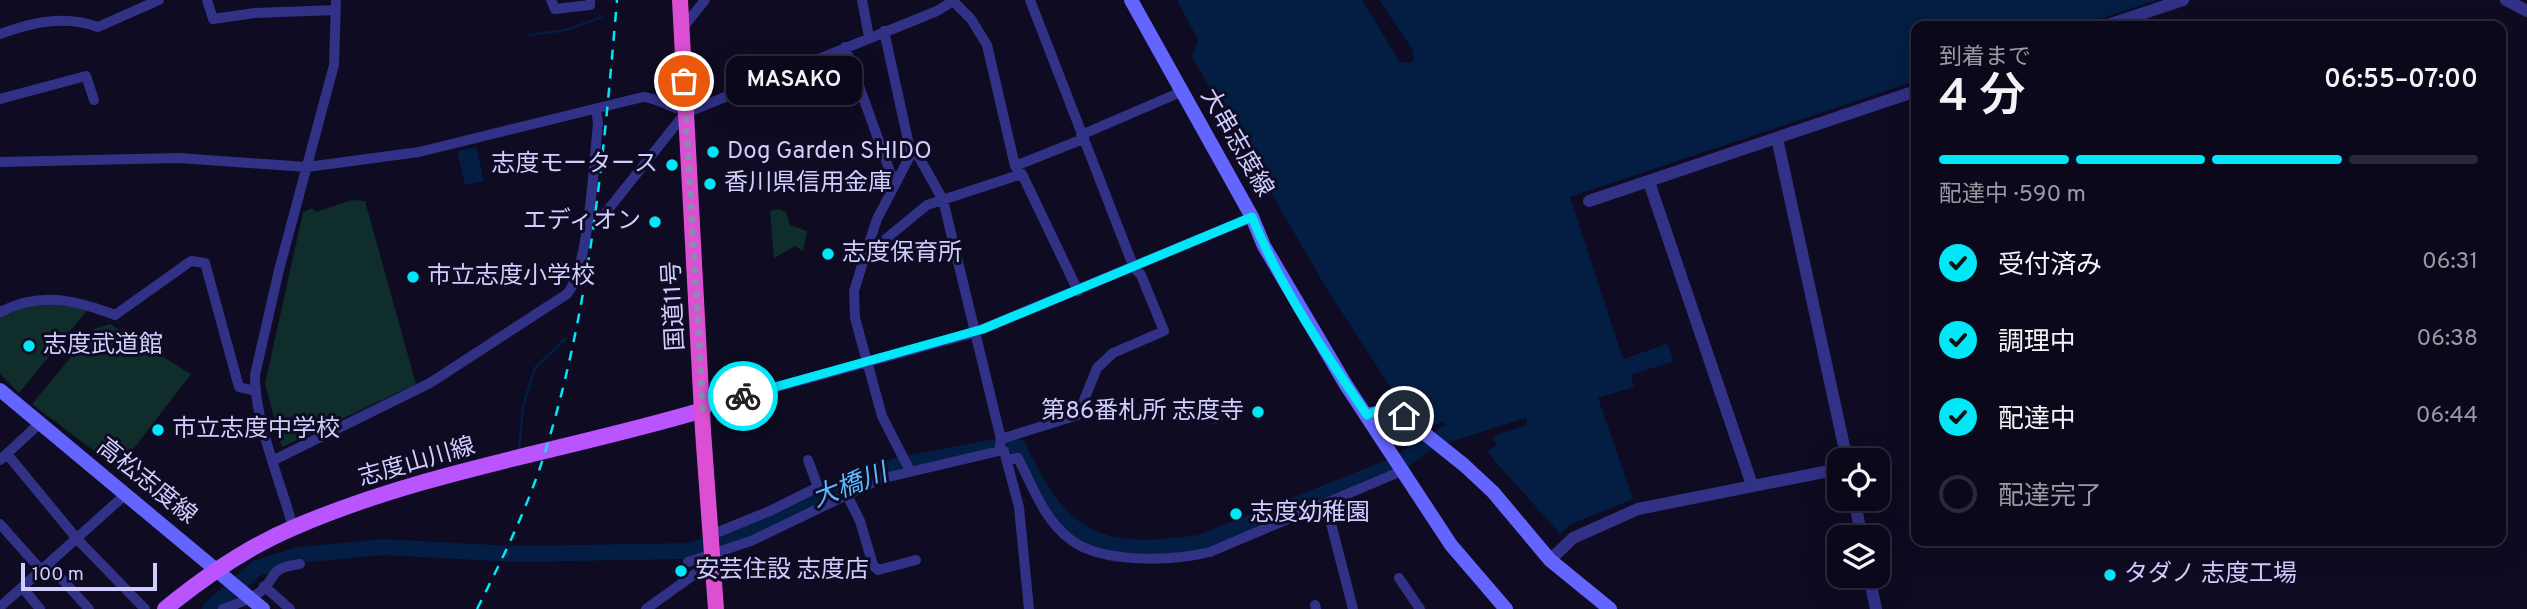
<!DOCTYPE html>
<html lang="ja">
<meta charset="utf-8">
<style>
body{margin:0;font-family:Overpass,"Noto Sans JP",sans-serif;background:#131123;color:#f1f3f6;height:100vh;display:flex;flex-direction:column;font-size:26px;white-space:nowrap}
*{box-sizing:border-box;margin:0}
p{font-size:23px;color:#999aa2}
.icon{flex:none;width:38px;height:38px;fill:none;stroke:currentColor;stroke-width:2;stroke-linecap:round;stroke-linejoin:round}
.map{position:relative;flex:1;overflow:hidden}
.drawer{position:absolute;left:1911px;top:21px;width:595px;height:525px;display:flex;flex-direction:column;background:#0a081a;border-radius:14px;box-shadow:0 7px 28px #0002,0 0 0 2px #2a2939}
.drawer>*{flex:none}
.controls{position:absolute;left:1827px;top:448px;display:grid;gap:14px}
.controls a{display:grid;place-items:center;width:63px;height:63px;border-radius:14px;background:#0a081a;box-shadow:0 7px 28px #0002,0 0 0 2px #2a2939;font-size:35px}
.scale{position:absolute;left:21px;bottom:18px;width:136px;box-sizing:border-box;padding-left:7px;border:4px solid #d0cdff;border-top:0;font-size:19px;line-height:24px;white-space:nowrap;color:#d0cdff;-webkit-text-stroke:5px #0e0b22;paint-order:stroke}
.pin{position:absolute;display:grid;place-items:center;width:60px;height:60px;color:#fff;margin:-30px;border:4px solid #fff;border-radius:50%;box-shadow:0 2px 7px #0007}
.courier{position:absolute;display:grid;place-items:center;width:70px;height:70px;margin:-35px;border:5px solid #00e7f8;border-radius:50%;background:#fff;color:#222;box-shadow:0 2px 9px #0007}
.bubble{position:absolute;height:49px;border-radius:14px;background:#0a081a;box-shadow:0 7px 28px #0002,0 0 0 2px #2a2939;font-size:23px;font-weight:600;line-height:49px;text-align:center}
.headline em{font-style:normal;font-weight:600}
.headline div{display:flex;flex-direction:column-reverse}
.headline{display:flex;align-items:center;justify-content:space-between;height:119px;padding:0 28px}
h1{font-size:46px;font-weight:600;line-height:52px}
.bar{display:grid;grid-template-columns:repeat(4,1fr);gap:10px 7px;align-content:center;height:84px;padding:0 28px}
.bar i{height:9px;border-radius:5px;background:#2a2939}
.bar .on{background:#00e7f8}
.bar p{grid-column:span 4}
ol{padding:0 28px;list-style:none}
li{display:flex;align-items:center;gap:21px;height:77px}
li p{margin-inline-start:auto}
li .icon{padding:7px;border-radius:50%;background:#00e7f8;color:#111;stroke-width:4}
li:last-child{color:#999aa2}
li i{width:38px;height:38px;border:4px solid #2a2939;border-radius:50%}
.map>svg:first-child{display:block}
.green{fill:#0e2d2b}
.water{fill:#041d42}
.pier{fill:#0e0b22}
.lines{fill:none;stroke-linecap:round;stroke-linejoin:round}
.stream{stroke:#041d42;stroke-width:2.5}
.river{stroke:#041d42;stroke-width:16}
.minor{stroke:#313186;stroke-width:10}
.tertiary{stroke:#313186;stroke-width:12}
.secondary{stroke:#6465ff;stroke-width:14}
.primary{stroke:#b954ff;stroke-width:16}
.trunk{stroke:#dc4ed2;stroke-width:16}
.rail{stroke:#00e7f8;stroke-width:2.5;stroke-dasharray:10 9;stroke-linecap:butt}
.done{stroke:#8c89b2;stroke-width:7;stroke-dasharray:0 12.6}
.route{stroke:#00e7f8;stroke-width:9}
.poi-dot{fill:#00e7f8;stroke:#0e0b22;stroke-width:2.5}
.labels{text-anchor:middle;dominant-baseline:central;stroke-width:6;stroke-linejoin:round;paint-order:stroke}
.street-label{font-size:24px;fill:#d0cdff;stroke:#0e0b22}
.poi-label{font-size:24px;fill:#d0cdff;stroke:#0e0b22;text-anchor:start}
.water-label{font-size:26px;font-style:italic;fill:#5bb9ff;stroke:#0e0b22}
</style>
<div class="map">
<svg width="2527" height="609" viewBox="0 0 2527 609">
<rect width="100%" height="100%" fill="#0e0b22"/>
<!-- green -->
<path class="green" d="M352,200l13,1 51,183 -134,63 -17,-63 38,-172 9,-4 4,4z
M779,209l7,3 4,13 17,6 -4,20 -8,-5 -21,12 -4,-47z
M51,302l38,6 -70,85 -19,-19v-57l15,-10z
M110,324l81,50 -73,95 -86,-65 62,-75z"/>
<!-- water -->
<path class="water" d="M1177,0h980l-78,26h-163v55l-346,116 53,162 44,-15 7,17 -43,14 3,12 -36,11 35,101 -64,26 -9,9 -73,-82 9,-7 -5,-16 -44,14 -13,-11 11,-7 -2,-3 -9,3 -34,-23 -72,-111 -136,-234 6,-17z
M476,147l8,34 -19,4 -8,-34z
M1216,402l7,20 -10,3 -7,-19z"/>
<!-- pier -->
<path class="pier" d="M1362,0h17l33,49 2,9 -3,5 -11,-1z
M1526,418l1,7 -34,11 -2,-7z"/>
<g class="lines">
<!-- stream -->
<path class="stream" d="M530,35l36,-5 36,-13
M519,450l4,-44 12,-38 31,-30"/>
<!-- river -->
<path class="river" d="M210,609l47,-41 42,-13 83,-8 135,7 171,-3 31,-9 153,-68 27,-9 112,-21 7,3c45,95 79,110 182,96l201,-80 25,-21 16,-4"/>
<!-- minor -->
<path class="minor" d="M207,0l6,19 42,-6 81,-3
M551,0l4,9 35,-4v-5
M862,0l7,37
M681,30l24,-30
M884,31l27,123 5,-2 27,48 58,239 -2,12h5l15,56 10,102
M0,34c33,-12 64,-19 98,-7l61,-27
M845,47l49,136
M0,99l86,-23 8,24
M1081,135l100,-43
M0,162l179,-4 128,9 112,-15 224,-55c18,1 32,16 50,13l244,-99 18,-11
M1015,166l68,-27
M1022,174l56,117
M603,216l83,-104
M865,255l12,-36 34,-65
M0,312c40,-21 75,-12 115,3l76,-54 14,2 34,124 16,4
M703,410l12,-6 258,-71 279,-116
M1001,439l77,-24 19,-47 16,-15 51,-22 -23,-56 -7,-7 -104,-268
M7,454l71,86 67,69
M0,460l39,-36
M274,460l156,-77 137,-89c22,-25 27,-134 31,-171l-2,-14
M1006,460l12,-2c15,29 26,62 53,82 32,24 102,21 139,12l194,-82
M910,471l-28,-55 -27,-98 -1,-27 11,-35 62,-51 95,-31 -7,-8 -28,-121 -16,-26 -19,-19
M847,495l13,26 13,44 5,5 38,-10
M1326,504l27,105
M0,524l41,46
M293,527c-12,-43 -39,-109 -38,-152l24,-105 55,-205 2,-65
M711,535l61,-25 46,-23 -10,-27
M688,562l63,-21 129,-62 119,-28
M49,565l40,44
M1399,578l21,31
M264,586l26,23
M22,587l18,22
M1315,605l1,4
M0,607l126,-113
M223,609c12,-5 27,-9 37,-17 19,-16 6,-23 40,-28
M646,609l67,-48"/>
<!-- tertiary -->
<path class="tertiary" d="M2506,0l21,11
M2105,26l78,-26
M1777,138l70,322
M1649,182l103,303
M1589,201l327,-110
M1854,499l8,38
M1550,560l23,-22 65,-29 201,-40
M1869,576l7,33"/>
<!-- secondary -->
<path class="secondary" d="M1131,0l121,217 12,29 82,139 105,160 55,64
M0,390l263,219
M1367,415l27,-6 70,56 29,27 57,68 60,49"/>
<!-- primary -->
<path class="primary" d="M165,609c39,-32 82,-62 130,-82 129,-56 274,-77 408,-117"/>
<!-- trunk -->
<path class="trunk" d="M680,0l23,431 13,178"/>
<!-- rail -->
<path class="rail" d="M477,609c26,-51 52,-104 69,-160 45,-146 58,-298 71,-449"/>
</g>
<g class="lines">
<!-- done -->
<path class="done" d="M684,81l19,330 40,-15"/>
<!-- route -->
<path class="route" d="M743,396l240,-67 269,-112c28,70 73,136 115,198 14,-7 24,-9 37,1"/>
</g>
<!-- markers -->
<g class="poi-dot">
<circle cx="713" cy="152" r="7"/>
<circle cx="672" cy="165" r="7"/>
<circle cx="710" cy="184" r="7"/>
<circle cx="655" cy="222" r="7"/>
<circle cx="828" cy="254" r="7"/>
<circle cx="413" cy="277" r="7"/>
<circle cx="29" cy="346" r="7"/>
<circle cx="1258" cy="412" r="7"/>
<circle cx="158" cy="430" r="7"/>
<circle cx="1236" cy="514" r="7"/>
<circle cx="681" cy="571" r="7"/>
<circle cx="2110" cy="575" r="7"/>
</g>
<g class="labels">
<!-- street labels -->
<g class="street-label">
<text transform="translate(1236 143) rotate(60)">大串志度線</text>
<text transform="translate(675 306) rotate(-93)">国道11号</text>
<text transform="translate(417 463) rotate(-16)">志度山川線</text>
<text transform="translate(146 482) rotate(39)">高松志度線</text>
</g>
<!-- poi labels -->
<g class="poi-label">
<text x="727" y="152">Dog Garden SHIDO</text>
<text x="658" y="165" text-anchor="end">志度モータース</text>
<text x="724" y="184">香川県信用金庫</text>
<text x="641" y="222" text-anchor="end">エディオン</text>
<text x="842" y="254">志度保育所</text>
<text x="427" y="277">市立志度小学校</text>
<text x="43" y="346">志度武道館</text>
<text x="1244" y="412" text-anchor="end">第86番札所 志度寺</text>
<text x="172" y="430">市立志度中学校</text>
<text x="1250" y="514">志度幼稚園</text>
<text x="695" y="571">安芸住設 志度店</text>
<text x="2124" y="575">タダノ 志度工場</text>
</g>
<!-- water labels -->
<g class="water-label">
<text transform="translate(850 487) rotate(-21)">大橋川</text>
</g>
</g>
</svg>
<div class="controls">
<a><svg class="icon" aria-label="locate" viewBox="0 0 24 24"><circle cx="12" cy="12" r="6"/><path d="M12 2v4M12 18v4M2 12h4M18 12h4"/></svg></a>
<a><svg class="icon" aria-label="layers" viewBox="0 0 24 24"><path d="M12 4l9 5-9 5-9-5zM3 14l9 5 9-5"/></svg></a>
</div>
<div class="scale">100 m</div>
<div class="pin" style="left:684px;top:81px;background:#ea580c"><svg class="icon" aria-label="bag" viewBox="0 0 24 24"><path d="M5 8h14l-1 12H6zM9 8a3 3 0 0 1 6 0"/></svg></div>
<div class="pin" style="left:1404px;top:416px;background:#1f2937"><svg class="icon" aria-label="home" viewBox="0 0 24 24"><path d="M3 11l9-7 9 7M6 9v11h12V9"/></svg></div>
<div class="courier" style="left:743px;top:396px"><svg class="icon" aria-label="bike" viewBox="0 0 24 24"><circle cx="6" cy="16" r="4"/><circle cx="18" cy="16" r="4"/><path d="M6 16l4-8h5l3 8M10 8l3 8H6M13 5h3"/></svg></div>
<div class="bubble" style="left:726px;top:56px;width:136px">MASAKO</div>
<section class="drawer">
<div class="headline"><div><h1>4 分</h1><p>到着まで</p></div><em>06:55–07:00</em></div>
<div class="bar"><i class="on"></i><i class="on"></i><i class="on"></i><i></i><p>配達中 · 590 m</p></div>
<ol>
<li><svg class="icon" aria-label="check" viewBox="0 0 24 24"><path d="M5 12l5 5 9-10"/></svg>受付済み<p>06:31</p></li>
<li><svg class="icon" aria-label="check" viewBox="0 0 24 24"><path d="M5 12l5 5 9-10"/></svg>調理中<p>06:38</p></li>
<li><svg class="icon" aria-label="check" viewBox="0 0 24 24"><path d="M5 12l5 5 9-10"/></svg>配達中<p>06:44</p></li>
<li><i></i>配達完了</li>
</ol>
</section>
</div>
